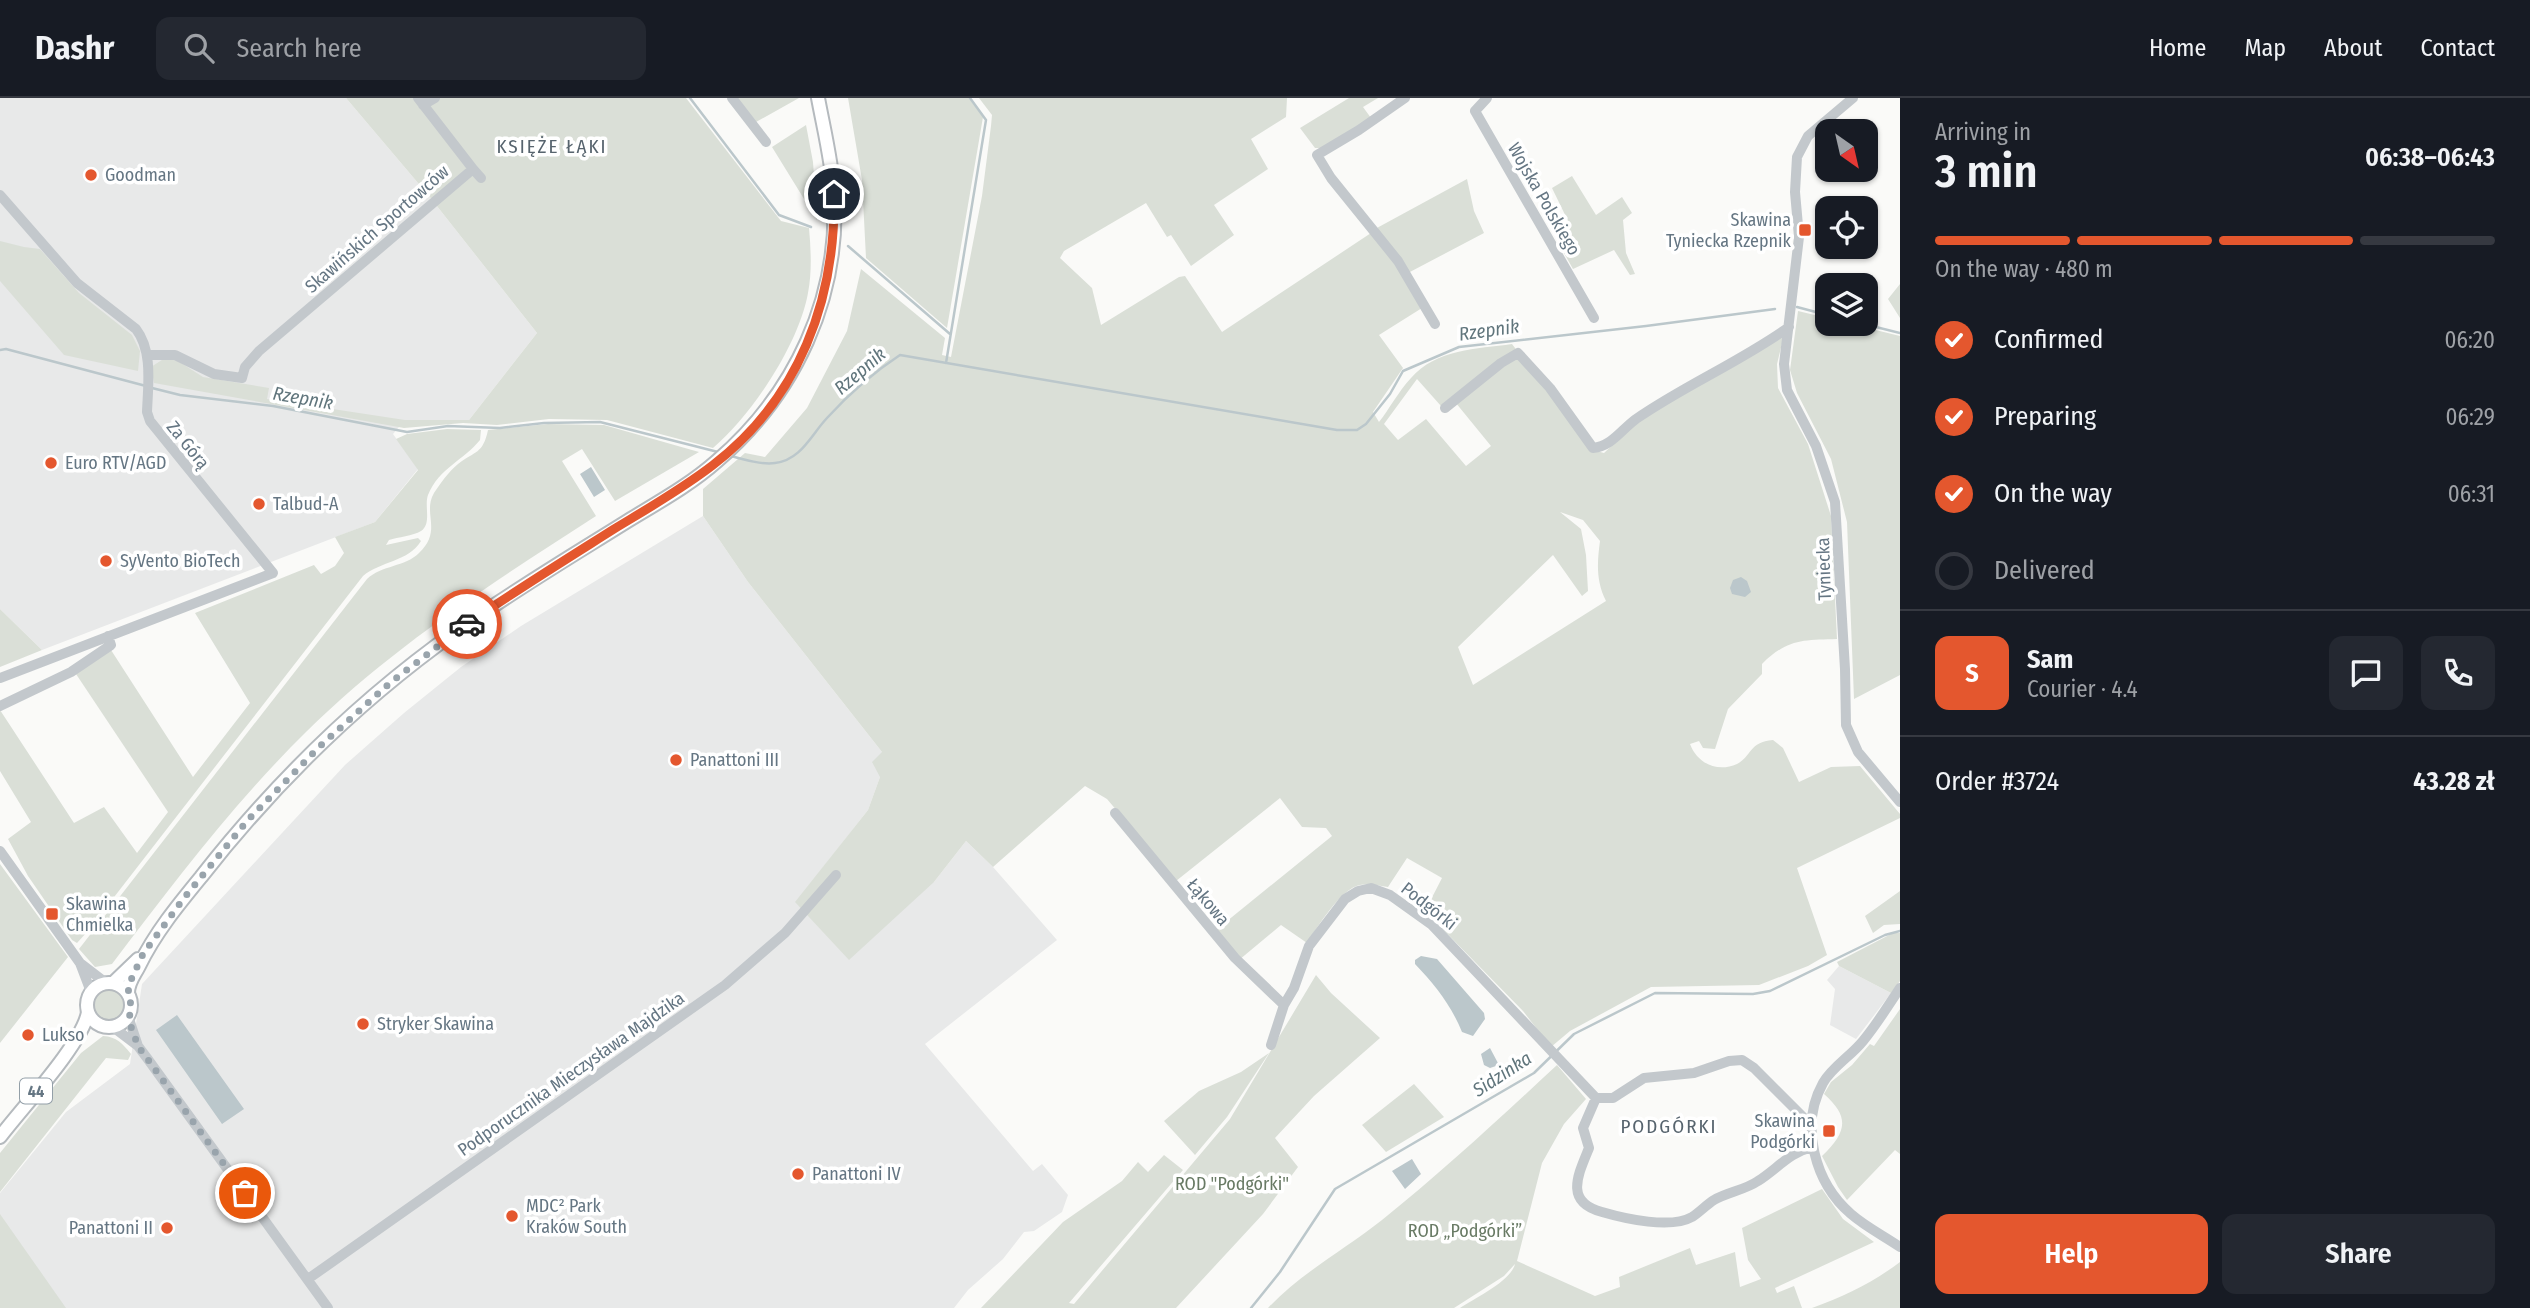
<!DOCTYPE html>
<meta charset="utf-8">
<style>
body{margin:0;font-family:"Fira Sans Condensed",sans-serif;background:#242831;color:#f1f3f6;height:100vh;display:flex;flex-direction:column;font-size:26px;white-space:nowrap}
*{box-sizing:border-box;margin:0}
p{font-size:23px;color:#9ea1a6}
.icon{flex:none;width:38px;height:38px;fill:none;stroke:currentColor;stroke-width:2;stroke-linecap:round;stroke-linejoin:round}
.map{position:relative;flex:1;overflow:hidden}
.side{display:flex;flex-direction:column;background:#171b24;width:630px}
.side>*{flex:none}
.needle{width:46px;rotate:146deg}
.buttons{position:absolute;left:1815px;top:21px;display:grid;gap:14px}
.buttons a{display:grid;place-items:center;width:63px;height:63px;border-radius:14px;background:#171b24;box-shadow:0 2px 5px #0004;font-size:35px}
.pin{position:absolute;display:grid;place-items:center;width:60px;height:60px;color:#fff;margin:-30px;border:4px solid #fff;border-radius:50%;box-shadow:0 2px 7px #0007}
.courier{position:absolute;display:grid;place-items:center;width:70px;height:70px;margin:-35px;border:5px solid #e4572e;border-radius:50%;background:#fff;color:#222;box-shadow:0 2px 9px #0007}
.summary em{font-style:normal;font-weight:600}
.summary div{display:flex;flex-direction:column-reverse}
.summary{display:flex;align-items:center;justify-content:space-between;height:119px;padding:0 35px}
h1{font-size:46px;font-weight:600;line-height:52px}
.bar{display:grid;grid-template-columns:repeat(4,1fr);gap:10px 7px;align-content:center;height:84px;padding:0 35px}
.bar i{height:9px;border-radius:5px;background:#363941}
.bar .on{background:#e4572e}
.bar p{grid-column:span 4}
.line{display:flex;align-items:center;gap:18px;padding:0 35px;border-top:2px solid #363941}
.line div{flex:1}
.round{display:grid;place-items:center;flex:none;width:74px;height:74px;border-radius:14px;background:#242831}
ol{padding:0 35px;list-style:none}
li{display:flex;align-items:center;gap:21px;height:77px}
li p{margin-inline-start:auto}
li .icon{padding:7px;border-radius:50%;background:#e4572e;color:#fff;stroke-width:4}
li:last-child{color:#9ea1a6}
li i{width:38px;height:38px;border:4px solid #363941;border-radius:50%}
.primary-button{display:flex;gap:14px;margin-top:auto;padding:14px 35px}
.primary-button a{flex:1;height:80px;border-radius:14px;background:#e4572e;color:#fff;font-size:28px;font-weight:600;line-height:80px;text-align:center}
.primary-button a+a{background:#242831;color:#f1f3f6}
header{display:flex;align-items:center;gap:42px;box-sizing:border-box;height:98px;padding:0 35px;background:#171b24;border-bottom:2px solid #363941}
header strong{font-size:33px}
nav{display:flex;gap:38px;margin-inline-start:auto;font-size:24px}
.search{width:490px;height:63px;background:#242831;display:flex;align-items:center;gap:18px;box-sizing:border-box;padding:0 24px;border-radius:14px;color:#9ea1a6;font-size:26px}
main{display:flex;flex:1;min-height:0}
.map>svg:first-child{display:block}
.built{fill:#e8e9e9}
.green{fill:#dadfd7;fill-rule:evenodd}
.water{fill:#bbc7cb}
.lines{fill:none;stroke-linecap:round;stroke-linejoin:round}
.stream{stroke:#bbc7cb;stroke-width:2.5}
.major-casing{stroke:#b5babe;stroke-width:16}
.minor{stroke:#c3c8cc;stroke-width:10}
.major{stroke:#fff;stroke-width:12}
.done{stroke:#99a4ac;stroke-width:7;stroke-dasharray:0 12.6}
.route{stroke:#e4572e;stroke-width:9}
.poi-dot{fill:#e4572e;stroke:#fff;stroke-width:2.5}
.labels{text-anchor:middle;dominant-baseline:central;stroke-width:7;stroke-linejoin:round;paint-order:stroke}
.shield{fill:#fff;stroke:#939fa8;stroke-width:2}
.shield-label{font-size:16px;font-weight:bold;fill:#657683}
.poi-label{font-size:18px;fill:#657683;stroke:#fff;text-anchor:start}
.street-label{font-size:18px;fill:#657683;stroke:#fff}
.park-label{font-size:18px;fill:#687a64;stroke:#fff}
.neighbourhood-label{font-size:19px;letter-spacing:2px;fill:#57646e;stroke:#fff}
.water-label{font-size:19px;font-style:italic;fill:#60757c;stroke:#fff}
</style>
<header>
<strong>Dashr</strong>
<div class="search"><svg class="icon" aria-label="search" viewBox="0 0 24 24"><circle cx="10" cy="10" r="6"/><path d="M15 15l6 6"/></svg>Search here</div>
<nav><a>Home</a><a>Map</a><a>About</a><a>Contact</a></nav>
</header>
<main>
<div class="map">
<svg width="1900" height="1210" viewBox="0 0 1900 1210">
<rect width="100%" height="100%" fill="#fafaf8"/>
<!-- built -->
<path class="built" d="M0,0h346l83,98 108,137 -68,87h-64l-12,14 25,35 -43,53 -333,128 -42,-41z
M703,418l45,66 134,170 -2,25 -12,33 -72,92 138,-20 32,-41 27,26 64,73 -132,104 108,127 9,-7 26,31 -6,17 -28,19 -10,1 -21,27 -35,31 -14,18h-954v-115l66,-81 64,-48 12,-80 203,-219 59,-52 57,-46 60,-41z
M1839,868l52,27 -35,46 -26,-14 5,-36 -8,-9z"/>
<!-- green -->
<path class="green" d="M346,0h340l95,123 28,7c2,22 3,44 -1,65 -9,51 -56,122 -95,155l-106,-28 -58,-1 -52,6 -34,-2 -59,5 -250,-45 -3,-16 14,-9 13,3 25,16 66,11 -2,11 138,21h64l68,-87 -108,-137z
M735,0h64l-43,24z
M848,0h121l14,19 -36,211 -81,-70 -4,-78z
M979,0h308l-1,19 -35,22 17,30 -54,36 20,30 -43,31 -20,-31 -4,2 -21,-34 -82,48 -4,7 32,30 9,37 78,-48 6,-1 37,56 149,-99 24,28 27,47 -43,27 24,33 -30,44 6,10c11,-14 19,-30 32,-44 25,-29 66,-29 101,-34l81,106 11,3 36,-34 145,-88 -8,33 1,24 30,56 23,72 6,123c-34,1 -50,0 -75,25v10l-34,35 -13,40 -12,-1 -4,-7 -9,3c7,19 27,29 47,20 15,-8 12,-22 36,-24l10,8 16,34 32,-15 29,-1 40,48v4l-103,50 30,87 -19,11 -49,19 -108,2 -81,44 -19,16 -28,-36 -98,-100 17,-33 -35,-20 -19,29c-8,-1 -20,-4 -28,-2 -19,3 -43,43 -53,58l-26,-18 -42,35 -23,-30 116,-94 -6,-8 -24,-1 -22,-29 -104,83 -69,-82 -22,-13 -92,81 -27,-26 -32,41 -85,78 -54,-58 73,-92 12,-33 -8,-15 10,-10 -134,-170 -45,-66v-27l42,-36 20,4 42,-49 40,-77 14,-62 84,69 -3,17 9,2 31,-161 9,-70 1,-11zM1417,281l24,27 10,-9 40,49 -25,20 -40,-47 -28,21 -14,-16zM1560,414l23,8 17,21c-3,22 -4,40 6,60l-133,84 -15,-38 95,-92 29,41 6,-5 -2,-36 -5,-26z
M1349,0h29l-15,9 8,11 -49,30h-7l-15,-20z
M806,27l7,37 4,58 -45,-73z
M1572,78l24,39 26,-18 10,16 -9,7 3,33 9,21 -5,1 -16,-25 -41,19 -13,-23 10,-21 -18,-37z
M1467,81l7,32 10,22 -76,40 -33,-44z
M0,143l24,6 16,2 39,44 53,42 8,16 -2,20 -74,-16 -64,-74z
M1900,186v34l-12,-19z
M1798,213l29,7v6h24l49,12v339l-46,24 -7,-177 -16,-63 -34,-66 -7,-23z
M548,326l56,1 95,27 -84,49 -33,-52 -20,12 34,55c-101,65 -204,131 -290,216 -72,71 -133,152 -194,232l-17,3 -16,-18 288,-370c15,-14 38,-12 52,-26 24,-23 3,-39 15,-60 6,-9 15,-22 24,-29 17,-13 25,-10 30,-34z
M447,331l34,1 -1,10c-16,20 -41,28 -52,55 -4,11 4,29 -7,36 -8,5 -23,6 -32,9l-3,5 32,-7 3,3c-13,21 -40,20 -58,35l-276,356 -10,11 -5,-3 -44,-64 -20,-37 23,-17 -31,-51v-61l74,113 30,-16 33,46 31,-41 -92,-138 35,-24 82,127 57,-74 -55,-90 119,-48 7,9 14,-8 9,-13 -9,-16 40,-15 43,-52 -22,-31 11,-5z
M0,511l42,41 -42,17z
M0,766l68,93 -68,86z
M1900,793v33l-16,1 -11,8 -8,-17z
M1893,835h7v48l-9,12 -52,-27 -2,-4z
M1316,877l15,18 49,45 -66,58 -39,42 23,29 -35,47 -87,94h-195l82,-86 59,-41 16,-19 10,10 16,-17 19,15 -114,133 5,1 156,-185z
M93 907a16 16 0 1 1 32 0a16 16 0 1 1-32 0Z
M1900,911v145l-5,-4 -48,50 -9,-13 -16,-31c25,-24 28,-39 2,-62l7,-12 21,-17 18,-21 4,2z
M103,938c14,1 19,7 28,18l-3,6 -22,-2 -106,134v-39l81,-100z
M1269,955l-42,64 -32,38 -31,-34 35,-30 42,-19z
M1557,967l29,34 -22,25 -22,39 -25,98 78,35 25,-9 -1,-10 71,-29 6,17 39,-13 5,35 21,-8 -13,-19 -6,-32 80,-39 21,30 31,23 -99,46 2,5 17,-7 8,22h-342c15,-10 51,-27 55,-44l-11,12 -50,32h-186c33,-35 76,-58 114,-88 61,-49 118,-102 175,-155z
M1414,986l30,33 -58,35 -24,-27z
M0,1116l66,94h-66z
M1900,1164v46h-88c33,-12 60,-25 88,-46z"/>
<!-- water -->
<path class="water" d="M591,369l14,23 -11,7 -14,-23z
M1741,479l6,4 4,11 -6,5 -13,-3 -2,-6 3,-8z
M1421,858l16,3 47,54 1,6 -12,17 -11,-4c-11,-27 -27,-47 -47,-68v-4z
M177,917l67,94 -22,15 -66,-94z
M1490,950l9,17 -9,3 -6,-3 -3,-11z
M1412,1061l9,15 -16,15 -13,-18z"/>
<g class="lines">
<!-- stream -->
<path class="stream" d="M690,0l89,117 32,12
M848,148l102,88
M1797,209l30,8
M1864,226l36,9
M0,252l6,-1 140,37
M946,265l40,-243 -16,-22
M152,290l28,7 93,11 134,26 41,-6 52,2 44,-5 56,-1 118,30
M728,357c14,4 33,10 47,8 26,-3 36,-28 52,-45 21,-23 47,-46 73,-63l437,75h20l9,-6 24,-30 13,-23 56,-24 187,-21 129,-17
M1251,1210l29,-36 55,-83 199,-116 40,-39 81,-41 98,1 17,-3 115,-56 15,-4"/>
<defs>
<path id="major" d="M87 907a22 22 0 1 1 44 0a22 22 0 1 1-44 0Z
M113,885l25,-24
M128,895c0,-11 6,-17 11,-27 16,-33 39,-61 62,-89 73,-93 161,-179 257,-247 55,-39 112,-73 168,-108 31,-19 64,-37 91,-61 78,-67 123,-163 117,-267 -2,-32 -10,-64 -16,-96
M0,1039c21,-28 83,-94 88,-125"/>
</defs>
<!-- major casing -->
<use href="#major" class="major-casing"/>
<!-- minor -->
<path class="minor" d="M732,0l34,44
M1405,0l-46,32 -42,25 14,23 67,83 37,63
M1487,0l-12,13 119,207
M1853,0l-45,38 -11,21 -2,35 4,45 -15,127 3,26 29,56 19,56 10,167 1,56 12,27 42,50
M423,7l12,-7
M473,71l8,9
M0,97l77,88 59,46c17,22 12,56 11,83l3,9 123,152 -273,105
M147,257h28l39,19 28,4 3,-11 14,-16 214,-182 -55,-71
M1445,310l56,-45 17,-10 32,35 43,60c19,-2 28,-18 43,-29 49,-34 104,-57 153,-92
M0,608l71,-34 40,-27 -3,-9
M1115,715l120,145 49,47
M0,753l80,112 26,20
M80,865l11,29
M1900,890c-12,18 -23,36 -37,53 -12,15 -31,26 -40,42 -24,43 -8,100 28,131 15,13 33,22 49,33
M128,918l10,30 9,12 181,250
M113,929l25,19
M1271,947l13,-40 10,-17 15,-42 36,-47 13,-8 13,-3 19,7 42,30 164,173
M1811,1027l-57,-57 -12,-8 -13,1 -35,12 -50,5 -31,20h-17l-13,30 6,20c-11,27 -25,54 13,64 24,7 69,17 90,5 8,-5 14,-12 22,-17 14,-8 31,-10 44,-19 19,-12 32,-29 54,-34
M308,1181l417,-294 60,-52 51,-58"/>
<!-- major -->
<use href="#major" class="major"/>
</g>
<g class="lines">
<!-- done -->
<path class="done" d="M245,1095l-107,-147 -9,-25 2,-16 -3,-12 2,-11 13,-28 41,-56 64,-78 70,-72 73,-66 76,-58"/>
<!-- route -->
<path class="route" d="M467,526c48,-33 98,-64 147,-95 33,-20 68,-40 99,-64 86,-66 123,-165 121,-271"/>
</g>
<!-- markers -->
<g class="poi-dot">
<circle cx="91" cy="77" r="7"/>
<rect x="1798" y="125" width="14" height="14" rx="3.5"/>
<circle cx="51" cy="365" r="7"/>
<circle cx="259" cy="406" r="7"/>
<circle cx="106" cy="463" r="7"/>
<circle cx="676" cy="662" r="7"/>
<rect x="45" y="809" width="14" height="14" rx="3.5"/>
<circle cx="363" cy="926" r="7"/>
<circle cx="28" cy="937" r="7"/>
<rect x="1822" y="1026" width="14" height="14" rx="3.5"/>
<circle cx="798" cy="1076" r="7"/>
<circle cx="512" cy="1118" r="7"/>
<circle cx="167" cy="1130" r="7"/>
</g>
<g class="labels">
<!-- shield labels -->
<rect class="shield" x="20" y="980.5" width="32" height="25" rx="5"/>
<g class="shield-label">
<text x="36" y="993">44</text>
</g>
<!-- poi labels -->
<g class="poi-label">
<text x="105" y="77">Goodman</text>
<text x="1791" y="122" text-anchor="end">Skawina<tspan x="1791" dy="21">Tyniecka Rzepnik</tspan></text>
<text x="65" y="365">Euro RTV/AGD</text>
<text x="273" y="406">Talbud-A</text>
<text x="120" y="463">SyVento BioTech</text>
<text x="690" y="662">Panattoni III</text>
<text x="66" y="806">Skawina<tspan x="66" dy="21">Chmielka</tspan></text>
<text x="377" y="926">Stryker Skawina</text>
<text x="42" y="937">Lukso</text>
<text x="1815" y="1023" text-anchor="end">Skawina<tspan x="1815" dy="21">Podgórki</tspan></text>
<text x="812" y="1076">Panattoni IV</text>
<text x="526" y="1108">MDC² Park<tspan x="526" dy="21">Kraków South</tspan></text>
<text x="153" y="1130" text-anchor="end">Panattoni II</text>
</g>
<!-- street labels -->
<g class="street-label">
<text transform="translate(1544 101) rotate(60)">Wojska Polskiego</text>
<text transform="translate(377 131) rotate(-41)">Skawińskich Sportowców</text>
<text transform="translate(188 347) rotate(51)">Za Górą</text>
<text transform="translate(1824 471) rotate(-92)">Tyniecka</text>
<text transform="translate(1208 804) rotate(50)">Łąkowa</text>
<text transform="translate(1429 808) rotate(38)">Podgórki</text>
<text transform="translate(571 976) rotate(-35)">Podporucznika Mieczysława Majdzika</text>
</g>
<!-- park labels -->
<g class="park-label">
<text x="1232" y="1086">ROD "Podgórki"</text>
<text x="1465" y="1133">ROD „Podgórki”</text>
</g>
<!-- neighbourhood labels -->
<g class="neighbourhood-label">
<text x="552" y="48">KSIĘŻE ŁĄKI</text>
<text x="1669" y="1028">PODGÓRKI</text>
</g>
<!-- water labels -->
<g class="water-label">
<text transform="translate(1489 232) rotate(-8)">Rzepnik</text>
<text transform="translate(860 273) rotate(-41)">Rzepnik</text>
<text transform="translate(303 300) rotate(10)">Rzepnik</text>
<text transform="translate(1502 976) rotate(-33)">Sidzinka</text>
</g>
</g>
</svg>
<div class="buttons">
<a><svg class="needle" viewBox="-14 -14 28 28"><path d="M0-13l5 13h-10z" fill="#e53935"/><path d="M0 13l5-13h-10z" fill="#9ea1a6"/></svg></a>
<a><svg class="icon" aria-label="locate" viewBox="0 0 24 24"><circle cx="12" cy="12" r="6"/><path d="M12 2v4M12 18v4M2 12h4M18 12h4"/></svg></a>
<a><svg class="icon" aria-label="layers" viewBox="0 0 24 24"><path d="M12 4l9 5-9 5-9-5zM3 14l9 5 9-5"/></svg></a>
</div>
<div class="pin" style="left:245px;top:1095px;background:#ea580c"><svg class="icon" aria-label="bag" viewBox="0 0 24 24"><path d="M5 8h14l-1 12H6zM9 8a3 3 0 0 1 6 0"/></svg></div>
<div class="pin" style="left:834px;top:96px;background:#1f2937"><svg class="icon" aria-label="home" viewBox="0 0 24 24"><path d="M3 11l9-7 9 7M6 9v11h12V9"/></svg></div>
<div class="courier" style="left:467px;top:526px"><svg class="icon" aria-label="car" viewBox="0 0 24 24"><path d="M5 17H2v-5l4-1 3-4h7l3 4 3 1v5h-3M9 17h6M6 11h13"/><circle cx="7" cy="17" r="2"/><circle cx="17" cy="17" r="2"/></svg></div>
</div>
<section class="side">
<div class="summary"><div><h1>3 min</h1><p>Arriving in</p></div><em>06:38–06:43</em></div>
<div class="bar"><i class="on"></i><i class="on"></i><i class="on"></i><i></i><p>On the way · 480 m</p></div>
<ol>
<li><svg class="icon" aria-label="check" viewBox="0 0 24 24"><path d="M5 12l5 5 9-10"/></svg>Confirmed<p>06:20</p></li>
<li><svg class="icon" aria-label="check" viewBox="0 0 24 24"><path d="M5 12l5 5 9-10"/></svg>Preparing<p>06:29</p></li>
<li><svg class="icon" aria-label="check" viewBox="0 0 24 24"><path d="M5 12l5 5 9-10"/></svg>On the way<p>06:31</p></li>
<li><i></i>Delivered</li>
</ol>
<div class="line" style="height:126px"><b class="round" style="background:#e4572e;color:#fff">S</b><div><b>Sam</b><p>Courier · 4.4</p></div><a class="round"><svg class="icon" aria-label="chat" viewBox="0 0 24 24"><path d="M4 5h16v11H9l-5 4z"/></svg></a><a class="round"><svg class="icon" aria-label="phone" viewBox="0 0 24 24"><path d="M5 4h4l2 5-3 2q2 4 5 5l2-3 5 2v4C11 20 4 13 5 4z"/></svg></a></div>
<div class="line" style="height:91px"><div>Order #3724</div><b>43.28 zł</b></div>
<div class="primary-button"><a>Help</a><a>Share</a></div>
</section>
</main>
